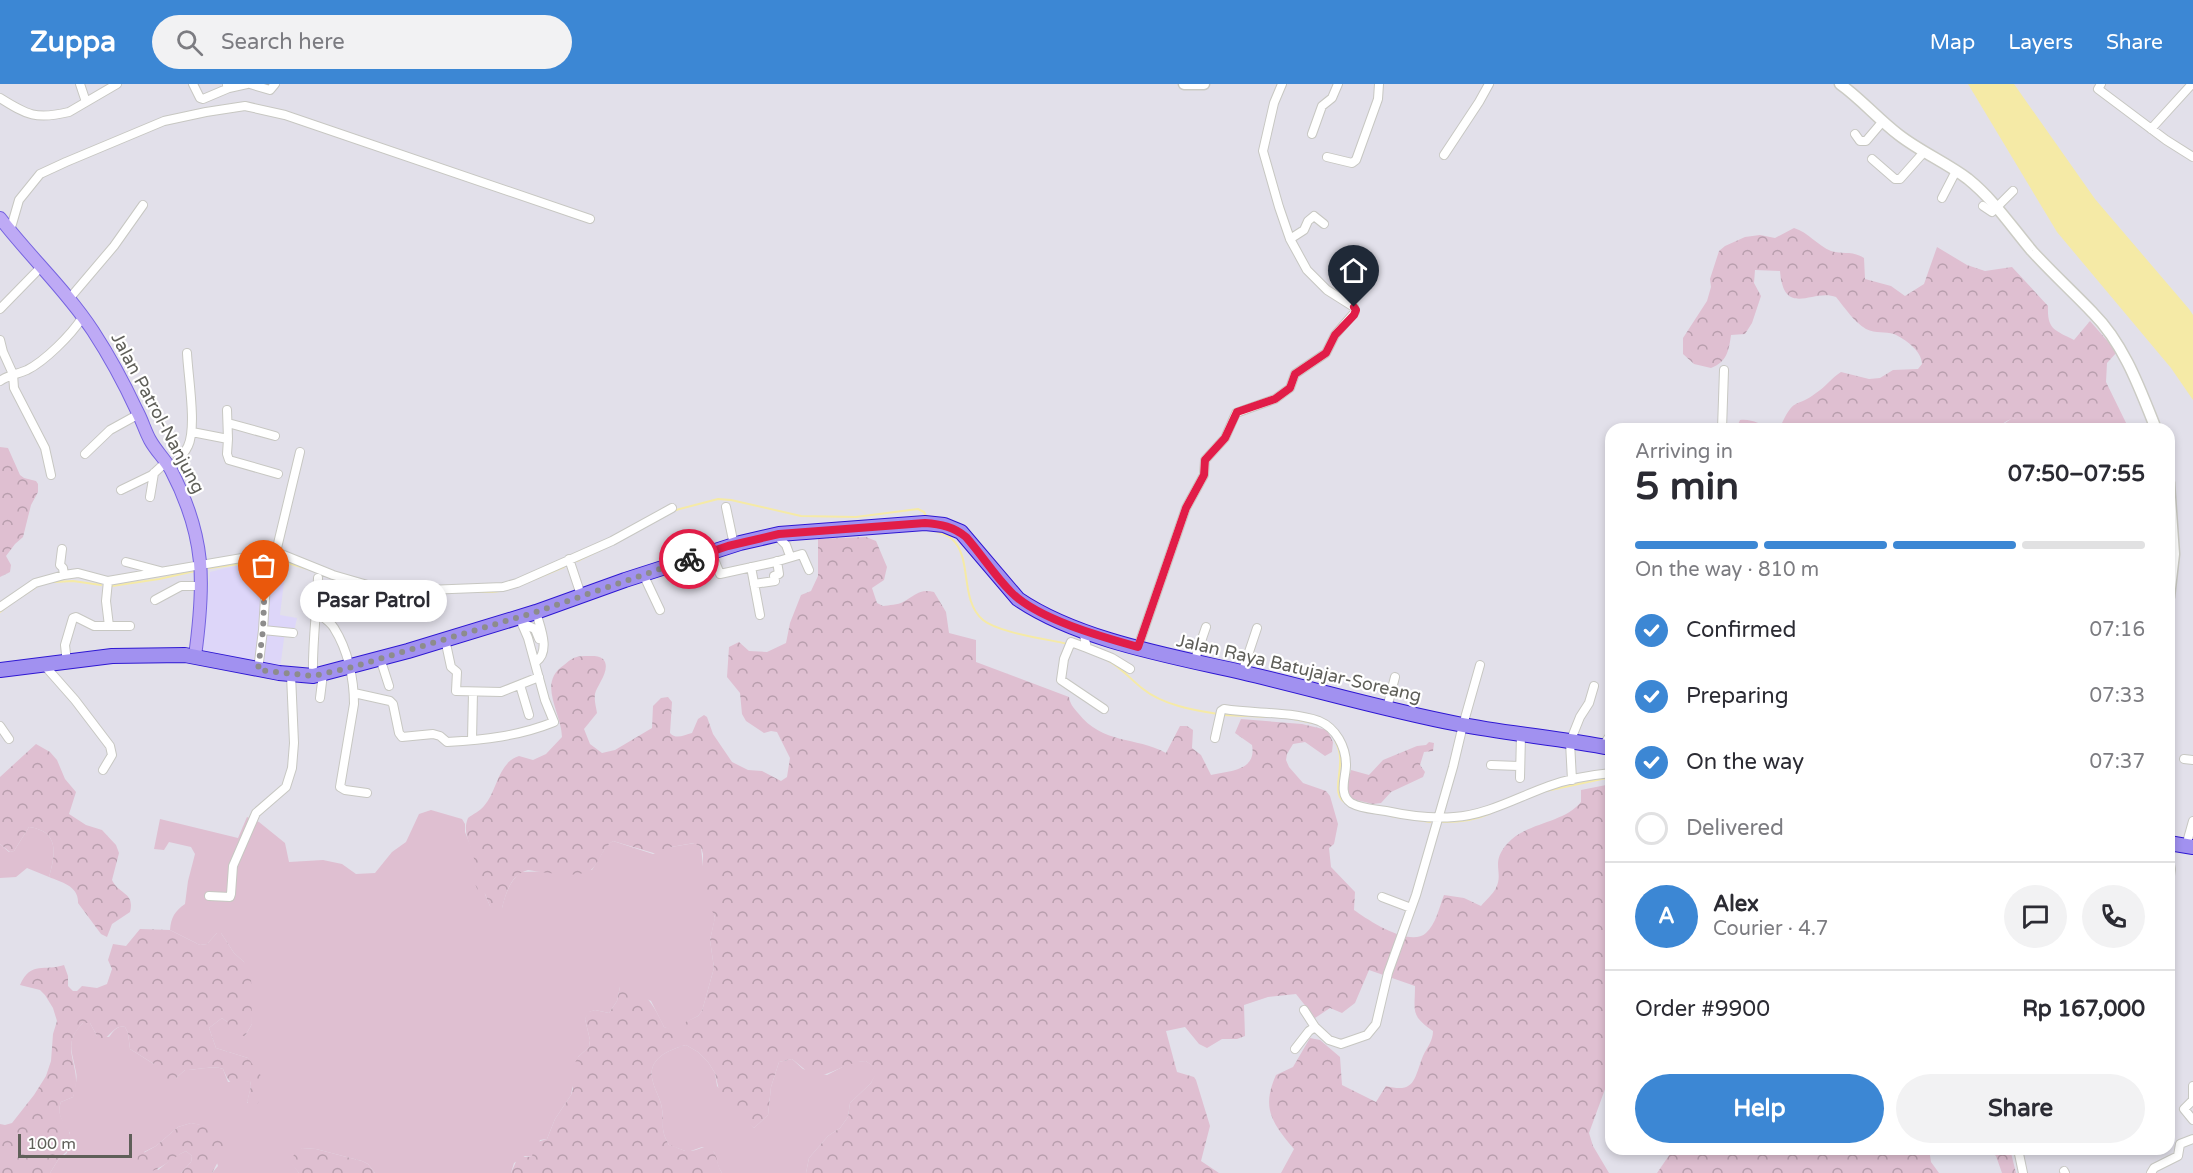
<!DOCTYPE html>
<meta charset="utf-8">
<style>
body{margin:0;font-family:"Varela Round",sans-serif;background:#f2f2f3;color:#2b2b33;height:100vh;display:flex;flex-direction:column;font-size:22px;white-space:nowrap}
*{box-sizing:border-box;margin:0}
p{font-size:20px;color:#7c7c81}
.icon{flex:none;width:33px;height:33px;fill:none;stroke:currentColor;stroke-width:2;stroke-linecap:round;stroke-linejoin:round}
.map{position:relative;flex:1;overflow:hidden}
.drawer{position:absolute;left:1605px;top:339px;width:570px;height:732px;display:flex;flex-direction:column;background:#fff;border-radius:18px;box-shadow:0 3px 9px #0003}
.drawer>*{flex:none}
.scale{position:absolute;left:18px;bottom:15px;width:114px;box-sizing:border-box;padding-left:6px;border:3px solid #5f5f59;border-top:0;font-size:16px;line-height:21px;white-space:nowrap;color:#5f5f59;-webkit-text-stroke:4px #fff;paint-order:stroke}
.pin{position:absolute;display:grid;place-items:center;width:51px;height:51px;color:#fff;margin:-62px -26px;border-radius:50% 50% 50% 0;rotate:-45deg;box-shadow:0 0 6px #0007}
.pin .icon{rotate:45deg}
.courier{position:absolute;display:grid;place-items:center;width:60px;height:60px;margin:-30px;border:4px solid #e11d48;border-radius:50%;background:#fff;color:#222;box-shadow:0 2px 8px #0007}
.bubble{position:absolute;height:42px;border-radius:21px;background:#fff;box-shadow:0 3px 9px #0003;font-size:20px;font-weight:700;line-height:42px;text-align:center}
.summary em{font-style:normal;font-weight:700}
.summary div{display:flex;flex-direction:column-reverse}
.summary{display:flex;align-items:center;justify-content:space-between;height:102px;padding:0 30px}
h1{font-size:39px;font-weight:700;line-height:45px}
.bar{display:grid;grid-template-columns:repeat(4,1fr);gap:9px 6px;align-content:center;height:72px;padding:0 30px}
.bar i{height:8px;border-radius:4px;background:#e1e1e2}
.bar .active{background:#3c87d4}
.bar p{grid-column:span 4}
.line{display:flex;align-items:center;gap:15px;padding:0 30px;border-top:2px solid #e1e1e2}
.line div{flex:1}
.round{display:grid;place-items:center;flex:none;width:63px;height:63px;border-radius:32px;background:#f2f2f3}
ol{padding:0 30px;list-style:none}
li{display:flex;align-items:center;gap:18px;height:66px}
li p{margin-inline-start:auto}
li .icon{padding:6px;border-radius:50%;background:#3c87d4;color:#fff;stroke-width:4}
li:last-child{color:#7c7c81}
li i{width:33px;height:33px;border:3px solid #e1e1e2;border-radius:50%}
.action{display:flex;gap:12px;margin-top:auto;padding:12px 30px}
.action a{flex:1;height:69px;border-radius:36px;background:#3c87d4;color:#fff;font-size:24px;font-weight:700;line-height:69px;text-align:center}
.action a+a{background:#f2f2f3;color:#2b2b33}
header{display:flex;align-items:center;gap:36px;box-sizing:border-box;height:84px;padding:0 30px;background:#3c87d4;color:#fff}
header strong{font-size:28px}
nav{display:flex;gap:33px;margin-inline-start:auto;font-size:21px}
.search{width:420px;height:54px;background:#f2f2f3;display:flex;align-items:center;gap:15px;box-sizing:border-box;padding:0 21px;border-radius:33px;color:#7c7c81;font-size:22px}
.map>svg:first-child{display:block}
.commercial{fill:#ddd6f9}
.green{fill:#dfbfd1}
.forest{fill:url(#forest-crowns)}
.water{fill:#f5eaa6}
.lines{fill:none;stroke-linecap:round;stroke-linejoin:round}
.stream{stroke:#f5eaa6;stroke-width:2}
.street-casing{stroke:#c7c7c2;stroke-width:10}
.secondary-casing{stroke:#cbcbc4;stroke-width:13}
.primary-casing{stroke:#7563e0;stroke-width:14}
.highway-casing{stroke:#2e18d2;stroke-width:16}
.street{stroke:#fff;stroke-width:8}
.secondary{stroke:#fff;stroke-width:10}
.primary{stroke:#beaaf5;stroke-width:12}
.highway{stroke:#a191f0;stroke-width:14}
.done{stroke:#8d8c8c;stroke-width:6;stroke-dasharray:0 10.8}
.route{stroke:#e11d48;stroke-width:8}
.labels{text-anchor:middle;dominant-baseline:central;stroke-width:4.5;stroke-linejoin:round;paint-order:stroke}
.street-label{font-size:18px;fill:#5f5f59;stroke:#fff}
</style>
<header>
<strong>Zuppa</strong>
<div class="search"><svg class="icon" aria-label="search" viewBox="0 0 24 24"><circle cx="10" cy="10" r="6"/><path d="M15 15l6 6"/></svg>Search here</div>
<nav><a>Map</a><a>Layers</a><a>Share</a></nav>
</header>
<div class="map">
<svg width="2193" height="1089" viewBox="0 0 2193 1089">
<defs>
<pattern id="forest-crowns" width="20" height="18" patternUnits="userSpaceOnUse" patternTransform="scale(1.5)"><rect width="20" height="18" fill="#dfbfd1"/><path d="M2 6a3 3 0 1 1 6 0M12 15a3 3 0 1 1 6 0" fill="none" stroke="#b89ead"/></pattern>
</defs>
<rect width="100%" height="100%" fill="#e2e0ea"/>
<!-- commercial -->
<path class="commercial" d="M272,476l14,5 -6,50 17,3 -3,14 -9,-1 -5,38 -78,-19 8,-78 25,-6z"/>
<!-- green -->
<path class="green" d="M2017,334l7,1 9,10h-37l15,-10z
M431,726l31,9 3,5v8l10,25 1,16 14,33 12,2c3,-13 8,-28 19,-36l71,-2 15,-25 6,-4 40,13 18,-7 24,-4 6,4 3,29 11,42 -5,22 4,28 -12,43 -4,5 -27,14 -7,-3 -13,-26 -31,-14 -3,14 -8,12 -14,-3 -6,2 -4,7 5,21 -1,7 -11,10 -7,38 -16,24 -8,20 -7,1 -8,17 -7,-1 -11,7 -3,10h-136l-7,-9 -6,-3 -46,-12 -14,-1 -11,14 8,11h-87l6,-7 -13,-40 -14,-3 -13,4 -22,19 -12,6 14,18 16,-13 12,-6 6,5 -1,6 -10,11h-131l8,-13 9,-7 3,-20c-7,-10 -14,-19 -9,-31l12,-5c1,-8 5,-17 3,-25 -4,-22 -11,-31 7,-49h7l7,13 12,1c5,-6 8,-12 16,-10l3,6 2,16 46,29 9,-8c11,0 29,-5 38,-1l5,13 22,-1 1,5 -4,17h11l-10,-45 -32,-10 -7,-20 13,-10 23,18 7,-12 -8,-62 -10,-9 -13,-20h-4l-10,11 -7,1 -30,-15c1,-13 5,-19 15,-26l3,-23 7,-27 -4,-7 -22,-5 -5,8 -10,-1 6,-30 78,19 9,-21 12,5 26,21 4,19 34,-2 19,4 14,10 19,-1 17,-21 14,-10 13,-28z
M29,743c30,4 27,26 20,50l-22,-9 -11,9 -16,1v-34l9,8 5,-1z
M686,961l12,7 10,10 7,11 2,13 37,42 14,-13 3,-28 8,-25 13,-3 11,10 24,6 25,-13 14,-1 12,9 -7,13 -21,20 -2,14 -8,11 -12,8 -19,22 -3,15h-84l-3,-5 -5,-16 -12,-5 -14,5 -19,-7c-10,-18 -4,-19 -7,-36 -1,-10 -7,-18 -9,-27 -7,-23 15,-32 33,-37z"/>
<!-- forest -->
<path class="forest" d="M1794,144c14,4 24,18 37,23 12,4 20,-1 33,7l1,21 26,7 14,10 19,-12 13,-37 30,18 18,6 27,-4 36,39c-1,24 7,24 26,34l16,-19 27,31 -10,11 -1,19 23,47h-96c-14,-15 -22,-13 -37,0h-260l4,-9c17,-2 24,11 42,3 13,-27 15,-15 34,-30 10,-6 15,-15 25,-21l28,7 11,-1 13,-8 25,-1 4,-5c0,-13 -17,-25 -28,-30 -9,-3 -18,0 -28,-5 -12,-7 -21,-21 -30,-32 -23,-9 -52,22 -56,-26l-25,-1 -1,13 7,13 -9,27 -7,11 -14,1c-2,15 -4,27 -20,33l-17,-4 -11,-10v-16l24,-37 4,-14 -1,-8 9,-28 6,-5 20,-9 15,-2 15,3z
M0,363l8,1 12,27 4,3 12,3 2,3v8l-7,13 -8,32 -8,7 -9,12 5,9 -1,7 -10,5z
M866,453l10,4 11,26 -3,13 -12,8 5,15 6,3c6,-1 15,-1 20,-4 11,-6 17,-14 31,-10l12,20 3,21 27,7v22l93,35c1,7 4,10 9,16 25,32 57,23 88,40l14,-27h7l6,4 -1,18 9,7 10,20c18,-4 46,-4 41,-30l-17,-12 6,-14 61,5 25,6 6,12 -1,10 -7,4 -20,-14 -12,2 -6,10 -1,6 3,7 14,16 23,8 4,5 8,28 -4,20 -5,4 2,19 24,25 -1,18c14,10 56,38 72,23 10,-9 13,-25 18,-38l20,3 17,8c4,-5 12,-12 15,-18 8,-16 -6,-25 11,-44 19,-22 56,-20 74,-42v-12l30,-6v277l-3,7v13l-19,52 4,13 16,27h-328l13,-24c-22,-26 -33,-41 -18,-74l17,-8 17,-29 10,2 20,17 2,28 34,17 10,-16c30,8 28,-8 37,-30 4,-9 10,-15 10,-25 -23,-16 -18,-19 -18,-45l-46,-16 -14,33 -13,10 -12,-5 -15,10 -19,-24 -28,3 -24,8 1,31 -8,3h-15l-15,9 -8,-4 -14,-17 -19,4 11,41 17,5 2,3 14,46 -9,35 18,12h-413l3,-15 19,-22 12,-8 8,-11 2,-14 21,-20 6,-13 -11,-9c-19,1 -33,13 -52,16l-22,-18 -13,3 -8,25 -3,28 -14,13 -33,-29 -6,-26 -7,-11 -10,-10 -12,-7c-18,5 -40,14 -33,37 2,9 8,17 9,27 3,17 -3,18 7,36 6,1 13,6 19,6 10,1 20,-11 27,3 3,7 3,13 7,19h-211l7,-16h14l2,-14 13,-4 8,-20 16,-24 2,-6 -4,-15 9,-17 11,-10 1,-7 -5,-21 3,-7 7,-2 14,3 8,-12 3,-14 7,-3c21,9 28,24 37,43l7,2 27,-13 4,-5 12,-43 -4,-28 5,-23 -12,-25v-38l-2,-7 -7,-4 -23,4 -11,8 -47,-14c-10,6 -12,18 -20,27 -10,12 -51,4 -65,2 -17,4 -22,23 -26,38l-6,2 -6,-4 -5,-12 -7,-3 -5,-12c9,-24 -14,-40 -5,-61 5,-4 12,-7 16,-12 13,-14 14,-44 35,-50l14,4 13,-6 16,-17c-1,-26 -25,-54 2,-72 7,-6 11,-9 21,-9 5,0 14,-1 18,3 9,10 -6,26 -8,35 -1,7 1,12 2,19l-13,16 6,15 12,9 13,-3 37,-22 1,-22 8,-8 7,-1 4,5 -2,31c6,7 14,2 22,0l6,-14 6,-4 3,2 6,17 19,28 16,8 14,1 19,10 6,-4 3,-19 -13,-26 -6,-1 -7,2 -18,-12 -4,-7 -2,-21 -13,-16 2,-30 10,-5 10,9 18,1 19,-9 4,-20 11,-28 10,-4 7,-15v-37z
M1429,658l5,1 -1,8 -9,1 -4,13 5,7 -2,5 -32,15 -10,11 -8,1 -25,-6 -3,-6 6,-22 18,5 14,-15 34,-14 9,-1z
M36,660l14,8 7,8 8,19 11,13 -7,22 17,11 16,5 14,15 3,8 -7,27c7,15 23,12 18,32l-18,12 -5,13 -6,-3 -23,-31c1,-17 -17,-21 -29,-26 7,-24 10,-46 -20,-50l-15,24 -4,1 -10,-8v-67z
M140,845l30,1 30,15 7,-1 10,-11h4l13,20 10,9 7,13 1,49 -7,12h-15l-3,-14 -5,-4 -13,10 7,20 32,10 14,19 1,7 -5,19 -6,4 -5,-5 4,-16 -1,-5c-18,3 -19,7 -27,-12 -9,-4 -27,1 -38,1l-9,8 -14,4 -7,-11 -1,-7 -24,-15 -2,-16 -3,-6c-10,-3 -14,9 -22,12l-6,-3 -7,-13h-7c-27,27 2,43 -10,74l-12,5c-5,13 3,19 8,29 2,5 1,11 2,16l-13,13 -8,13h-50v-49l5,1 7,-2 22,-28 12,-19 5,-15 2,-27 4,-13 -4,-13 -8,-13 -5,-5 -20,-5c11,-25 25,-13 44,-20l4,11v10l5,5h4l5,-5 15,2 10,-4 5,-15 -4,-9 5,-16 13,2z
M191,1039l33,6 5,12 -17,32h-31l10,-11 1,-6 -6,-5c-15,7 -24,19 -41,22 -7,-5 -9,-8 -7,-17l18,-10 22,-19z
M302,1064l14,1 46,12 6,3 7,9h-76l-9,-11 6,-11z
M1670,1065h69l10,5 3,-5h177l2,13 8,11h-282l13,-19z
M1988,1065h22l6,24h-14l-6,-17z"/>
<!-- water -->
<path class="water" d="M1968,0h46l81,115 94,110 4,6v85l-22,-32 -114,-136z"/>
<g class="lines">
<!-- stream -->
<path class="stream" d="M672,427l46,-12 13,1 70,16 55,1 62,-8 6,3 2,4
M930,445c7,3 16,5 22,10 21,19 7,61 31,81 16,13 64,19 85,24
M577,477l46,-22
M203,485l71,-10 41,12
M54,498l19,-1 28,4
M525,499l39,-16
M112,502l47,-7 36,-8
M476,508h16l8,-1
M24,511l15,-10
M0,528l14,-11
M1107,576c14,7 23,19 36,29 20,16 50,21 75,25
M1223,631l48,2
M1289,634l24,5
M1335,656c4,8 6,16 5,24 0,14 -8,34 8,40
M1546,707l65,-14
M1391,732l12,2
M1412,735l18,3
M1443,738c16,0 33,-2 48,-9
M2013,1065l3,7"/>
<defs>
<path id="street" d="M80,0l6,18
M193,0l7,14 3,1 26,-11
M250,0l20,6 5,-6
M2101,0l-3,5 68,51 27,17
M227,1l2,3 18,-4
M0,14c27,17 36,22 69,14l48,-28
M2151,45l41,-45
M1312,50l10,-28 10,-8 6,-14
M1855,50l5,7h6l17,-20
M1444,71l35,-53 10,-18
M1327,73l25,6 4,-3 22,-61 1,-15
M1872,75l23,20h5l24,-27
M1942,114l14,-27
M1983,122l9,6 21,-21
M10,147l9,-31 21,-26 26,-12 98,-41 42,-9 39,-6 40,9 305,104
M1290,155l14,-9 4,-9 6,-5 10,8
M69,215l45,-53 29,-41
M0,225l41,-42
M0,256l3,12 10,22 1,14 31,60 6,27
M0,297c8,-6 18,-7 27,-11 18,-9 44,-35 55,-52
M227,326l1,29
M228,339l47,13
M1722,345l2,-59
M192,348l36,7 -1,15 2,6 49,14
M85,370l25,-24 29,-16
M170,384c7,-7 14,-13 18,-22 9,-19 0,-70 -1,-93
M121,406l31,-15 14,-13
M150,413l4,-24
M726,423l8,38
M776,451l10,10 4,11
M62,465l-2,16 3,3 1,7
M276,468l24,-100
M711,468l9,22 55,-12 27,-8 7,16
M569,475l12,36
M126,478l34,9
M751,483l9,48
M643,490l17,36
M108,497l-2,20 3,25h21
M754,500l21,-3 -1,-5 5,-2 -2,-13
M155,516l26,-14h21
M0,523l35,-24 29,-8 14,-2 30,8 168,-29 57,23 52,15 16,1 102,-4 14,-4 95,-42 60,-33
M316,528c6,5 14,9 18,16 14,22 20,51 20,76l-14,83 5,3 22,3
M522,539l13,6 4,10
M263,546l30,3
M1083,547l4,17 25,10 18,11
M445,555l6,28 6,5 -1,19 45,1 38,-15
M1138,563l48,-139 18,-33 1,-15 20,-22 11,-25 39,-14 15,-11 5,-14 31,-21 9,-18 20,-23 -1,-5 -27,-17 -20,-20 -17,-31 -11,-32 -16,-56 11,-48 8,-19
M1087,564l-16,-6 -7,17 -3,21 43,29
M380,574l9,28
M536,578c15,-11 4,-35 0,-50
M1194,578l12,-35
M67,579l-2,-18 8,-27 3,-1 18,9h15
M45,582l30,34 35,46 2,9 -9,15
M258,586l5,-40 3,-47
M1242,589l15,-45
M313,592c-1,-33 4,-65 5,-98
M520,601l9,30
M354,609l36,8 3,3 6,29 3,4 31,-3 7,2 7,6c37,-2 72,-6 107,-20l-9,-22 -17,-62 -9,-21
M320,614l3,-24
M1387,624l8,-31
M0,642l9,13
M1215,654l6,-27 3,-2c31,5 65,2 95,12 17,7 27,26 27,44 0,12 -8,29 5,38 11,6 24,6 35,8 23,5 45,8 68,6 33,-2 64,-20 95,-31 19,-7 42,-11 62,-13
M472,656l1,-48
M1603,662l8,-12
M2184,675l9,1
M1491,681l28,1
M1520,694l1,-44
M1572,696l-2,-38 10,-25 9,-14 5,-17
M2186,762l7,-25
M2169,776l2,9 -2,14
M209,812l21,1 1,-3 2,-28 23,-53 30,-26 6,-19 2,-25 -3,-68
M1382,813l29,11
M1304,926l11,17 14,13 12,4 26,-9 9,-11 12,-51 28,-78 37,-128 10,-42 17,-60
M1295,965l14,-18 6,-4
M2193,1002v13
M2193,1016l-9,9 9,11
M2018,1065l5,24
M2064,1087l1,2
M2151,1089l3,-5 24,-12 2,-12 13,-5"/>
<path id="secondary" d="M1184,0h20
M1840,0c21,15 38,35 59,51 22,17 48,28 69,44 26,21 43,47 64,72 20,22 41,41 61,62 31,31 47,76 63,116
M2169,399l5,71 -5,43"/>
<path id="primary" d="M0,134c30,39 66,72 93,113 17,26 31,52 44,80 5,9 8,20 13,29 6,11 15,19 21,30 35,67 34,113 24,186"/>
<path id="highway" d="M0,586l112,-14 73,-1 94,18 34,3 95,-25 128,-39 89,-32 115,-37 39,-9 146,-11 19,2 17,7 57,67c60,41 153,57 223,73 73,17 144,38 217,52 51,10 102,14 153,24
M2169,759l24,4"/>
</defs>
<!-- street casing -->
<use href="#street" class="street-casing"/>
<!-- secondary casing -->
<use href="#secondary" class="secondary-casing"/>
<!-- primary casing -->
<use href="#primary" class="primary-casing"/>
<!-- highway casing -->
<use href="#highway" class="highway-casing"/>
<!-- street -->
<use href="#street" class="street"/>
<!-- secondary -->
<use href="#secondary" class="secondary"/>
<!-- primary -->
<use href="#primary" class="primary"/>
<!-- highway -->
<use href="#highway" class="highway"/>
</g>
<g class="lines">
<!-- done -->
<path class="done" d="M264,518l-1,28 -5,40 55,6 36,-8 187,-56 153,-53"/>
<!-- route -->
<path class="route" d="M689,475l39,-13 51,-12 146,-11c16,1 29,4 41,14 16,18 28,38 45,55 26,27 91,45 127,55l48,-139 18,-33 1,-15 20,-22 12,-26 38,-13 15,-11 5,-14 31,-21 9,-18 19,-20 2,-5 -2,-3"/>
</g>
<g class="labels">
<!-- street labels -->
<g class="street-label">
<text transform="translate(158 329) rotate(62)">Jalan Patrol-Nanjung</text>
<text transform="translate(1299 584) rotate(13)">Jalan Raya Batujajar-Soreang</text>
</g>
</g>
</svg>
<div class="scale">100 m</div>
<div class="pin" style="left:264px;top:518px;background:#ea580c"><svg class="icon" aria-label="bag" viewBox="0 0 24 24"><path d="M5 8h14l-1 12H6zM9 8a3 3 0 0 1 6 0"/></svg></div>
<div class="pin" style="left:1354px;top:223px;background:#1f2937"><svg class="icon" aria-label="home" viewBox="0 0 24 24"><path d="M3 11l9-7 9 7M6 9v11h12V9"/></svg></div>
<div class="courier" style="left:689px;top:475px"><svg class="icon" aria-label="bike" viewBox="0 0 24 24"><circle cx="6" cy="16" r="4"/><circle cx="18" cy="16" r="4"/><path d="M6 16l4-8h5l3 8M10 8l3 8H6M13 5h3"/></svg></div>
<div class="bubble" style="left:300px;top:496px;width:147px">Pasar Patrol</div>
<section class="drawer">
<div class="summary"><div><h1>5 min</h1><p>Arriving in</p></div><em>07:50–07:55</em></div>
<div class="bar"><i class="active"></i><i class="active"></i><i class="active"></i><i></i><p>On the way · 810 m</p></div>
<ol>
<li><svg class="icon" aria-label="check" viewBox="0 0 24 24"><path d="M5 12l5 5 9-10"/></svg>Confirmed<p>07:16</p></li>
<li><svg class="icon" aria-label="check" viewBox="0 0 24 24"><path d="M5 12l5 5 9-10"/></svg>Preparing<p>07:33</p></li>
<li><svg class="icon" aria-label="check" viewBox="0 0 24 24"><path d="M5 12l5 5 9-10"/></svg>On the way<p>07:37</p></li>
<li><i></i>Delivered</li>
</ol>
<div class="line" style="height:108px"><b class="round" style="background:#3c87d4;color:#fff">A</b><div><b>Alex</b><p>Courier · 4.7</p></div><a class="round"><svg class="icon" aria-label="chat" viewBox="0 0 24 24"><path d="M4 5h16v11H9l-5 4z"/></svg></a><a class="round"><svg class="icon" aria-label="phone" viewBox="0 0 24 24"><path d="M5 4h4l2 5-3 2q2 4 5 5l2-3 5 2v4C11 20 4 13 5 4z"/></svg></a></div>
<div class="line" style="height:78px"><div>Order #9900</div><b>Rp 167,000</b></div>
<div class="action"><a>Help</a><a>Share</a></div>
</section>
</div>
